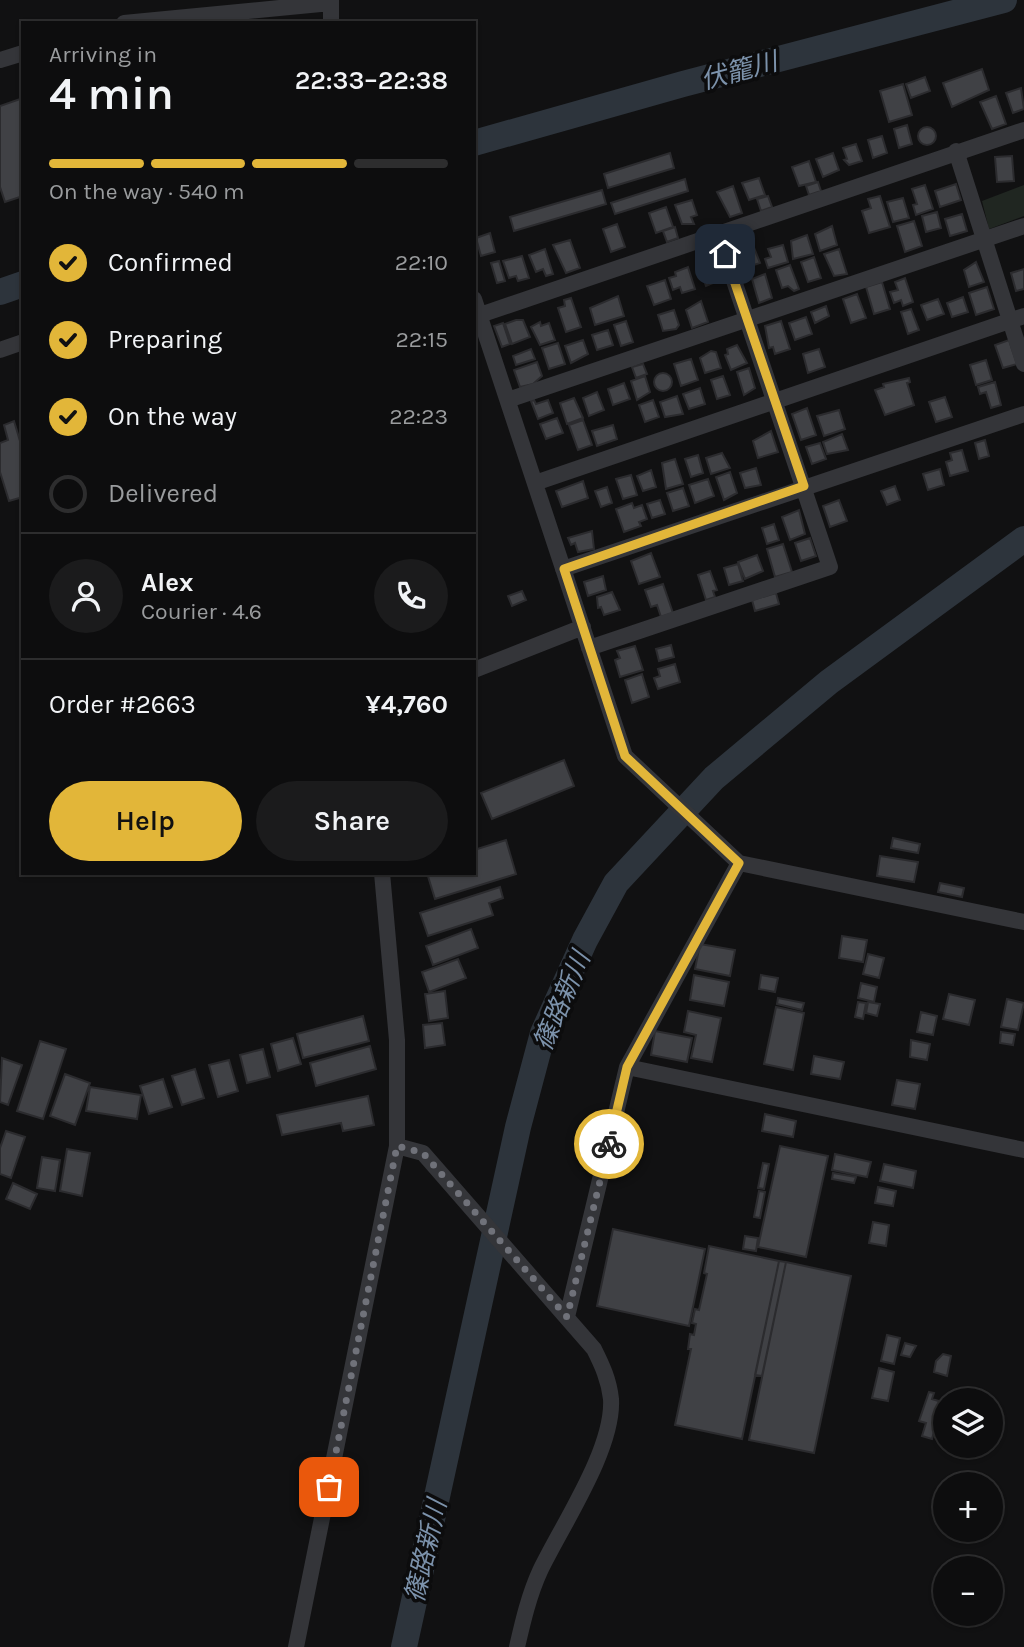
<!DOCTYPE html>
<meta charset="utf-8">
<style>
body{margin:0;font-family:Karla,"Noto Sans JP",sans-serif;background:#1b1b1c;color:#f1f3f6;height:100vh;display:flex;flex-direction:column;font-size:26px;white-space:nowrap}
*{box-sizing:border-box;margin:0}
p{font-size:23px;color:#9a9c9e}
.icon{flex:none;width:38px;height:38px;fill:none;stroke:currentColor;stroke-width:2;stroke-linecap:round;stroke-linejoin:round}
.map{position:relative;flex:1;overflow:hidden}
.details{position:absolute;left:21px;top:21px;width:455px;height:854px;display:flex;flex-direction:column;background:#0d0d0e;border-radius:0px;box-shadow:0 2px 5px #0004,0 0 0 2px #2d2d2e}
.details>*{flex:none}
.controls{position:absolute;left:933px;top:1388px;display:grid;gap:14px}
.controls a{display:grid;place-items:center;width:70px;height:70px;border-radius:50%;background:#0d0d0e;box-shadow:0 2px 5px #0004,0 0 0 2px #2d2d2e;font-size:35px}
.pin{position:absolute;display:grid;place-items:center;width:60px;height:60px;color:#fff;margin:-30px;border-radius:14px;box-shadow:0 4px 10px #0006}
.courier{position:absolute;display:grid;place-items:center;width:70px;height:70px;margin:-35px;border:5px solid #e2b639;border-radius:50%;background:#fff;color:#222;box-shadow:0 2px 9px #0007}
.summary em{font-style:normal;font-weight:600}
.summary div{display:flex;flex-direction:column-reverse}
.summary{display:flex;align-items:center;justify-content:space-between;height:119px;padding:0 28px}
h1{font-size:46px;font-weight:600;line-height:52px}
.bar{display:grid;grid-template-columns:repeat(4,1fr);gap:10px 7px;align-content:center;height:84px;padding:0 28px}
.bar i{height:9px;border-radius:5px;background:#2d2d2e}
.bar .on{background:#e2b639}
.bar p{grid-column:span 4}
.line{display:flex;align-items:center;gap:18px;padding:0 28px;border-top:2px solid #2d2d2e}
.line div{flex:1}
.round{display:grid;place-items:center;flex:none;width:74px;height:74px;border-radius:37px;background:#1b1b1c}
ol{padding:0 28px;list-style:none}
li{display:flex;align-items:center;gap:21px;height:77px}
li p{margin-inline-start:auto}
li .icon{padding:7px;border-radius:50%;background:#e2b639;color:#111;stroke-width:4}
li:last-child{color:#9a9c9e}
li i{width:38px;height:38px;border:4px solid #2d2d2e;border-radius:50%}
.cta{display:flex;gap:14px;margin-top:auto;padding:14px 28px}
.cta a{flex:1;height:80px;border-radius:42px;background:#e2b639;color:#111;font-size:28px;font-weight:600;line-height:80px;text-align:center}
.cta a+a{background:#1b1b1c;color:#f1f3f6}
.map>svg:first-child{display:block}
.green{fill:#202621}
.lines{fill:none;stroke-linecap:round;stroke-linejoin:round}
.river{stroke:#2d343c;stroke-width:26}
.building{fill:#404145;stroke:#2b2b2e;stroke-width:2}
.minor{stroke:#343539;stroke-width:16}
.done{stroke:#70727a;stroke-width:7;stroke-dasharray:0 12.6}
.route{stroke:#e2b639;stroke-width:9}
.labels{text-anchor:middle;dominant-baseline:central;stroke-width:7;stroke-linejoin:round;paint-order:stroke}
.water-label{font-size:26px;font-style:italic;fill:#7c92ab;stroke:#0c0c0d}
</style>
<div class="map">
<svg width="1024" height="1647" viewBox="0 0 1024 1647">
<rect width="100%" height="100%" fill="#111112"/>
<!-- green -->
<path class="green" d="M1024,185v31l-35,13 -7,-28z"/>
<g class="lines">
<!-- river -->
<path class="river" d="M474,143l209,-59 321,-84
M0,292l23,-8
M404,1647l114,-520 25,-94 42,-93 31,-57 98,-105 115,-96 195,-143"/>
</g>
<!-- building -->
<path class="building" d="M982,69l7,21 -37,17 -9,-24z
M925,77l5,14 -19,7 -5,-14z
M903,84l9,31 -23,7 -9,-31z
M1021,88l3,21 -11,4 -7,-20z
M996,96l10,28 -14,5 -12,-27z
M20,99l3,9v88l-18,6 -5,-15v-81z
M907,125l5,19 -13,4 -5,-19z
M918 136a9 9 0 1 1 18 0a9 9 0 1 1-18 0Z
M882,136l5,17 -14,5 -5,-18z
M856,144l6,17 -13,4 -5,-5 3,-1 -4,-11z
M670,153l4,15 -66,20 -4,-14z
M833,153l6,17 -16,7 -7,-18z
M1012,156l2,25 -17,1 -2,-25z
M809,161l7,21 -17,4 -7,-19z
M759,178l6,17 -16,5 -7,-17z
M685,179l3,12 -73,23 -4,-11z
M818,182l3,9 -12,4 -3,-9z
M956,184l5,16 -21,7 -5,-16z
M925,185l8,24 -17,6 -3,-10 4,-1 -5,-15z
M733,186l9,27 -12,4 -13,-25z
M602,190l4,14 -92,27 -4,-14z
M768,196l4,11 -11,4 -4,-12z
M880,196l10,31 -21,6 -7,-22 9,-3 -3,-9z
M903,198l6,20 -16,4 -6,-20z
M692,200l5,15 -6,2 3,7h-12l-7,-19z
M666,207l7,20 -17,6 -7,-20z
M937,212l4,16 -15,4 -4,-16z
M962,214l5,17 -17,5 -5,-17z
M914,221l8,25 -17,6 -8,-26z
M617,224l8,23 -14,5 -8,-23z
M832,226l5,19 -17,6 -5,-17z
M675,227l3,11 -11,4 -4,-11z
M490,233l5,19 -14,4 -5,-18z
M807,235l6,19 -20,5 -2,-18z
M570,240l10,28 -14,5 -13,-28z
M753,245l7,18 -15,5 -6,-18z
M783,245l5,17 -20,6 -3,-9 6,-2 -3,-8z
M545,249l8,25 -7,2 -3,-7 -7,3 -7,-17z
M839,249l8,25 -13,2 -10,-22z
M522,256l7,22 -11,3 -2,-5 -7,2 -6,-17z
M814,257l7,21 -13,4 -7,-20z
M499,261l6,20 -8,2 -6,-20z
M712,261l6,20 -12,5 -7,-20z
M976,262l8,20 -15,5 -5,-17z
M790,265l9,24 -5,2 -6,-5 -6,2 -6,-18z
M688,267l7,22 -13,4 -2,-6 -7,3 -4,-12 7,-2 -1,-4z
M1024,269v20l-8,2 -5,-18z
M765,274l7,24 -13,5 -7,-24z
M905,278l8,24 -10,4 -2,-6 -7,3 -4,-11 8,-2 -3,-8z
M665,280l6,19 -17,6 -7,-19z
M882,282l8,27 -16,5 -8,-27z
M987,287l7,22 -18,6 -7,-22z
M857,294l9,24 -15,5 -8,-24z
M618,296l6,20 -29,9 -5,-17z
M963,297l5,15 -16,5 -5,-14z
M571,298l10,29 -15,5 -8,-24 7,-2 -1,-6z
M938,299l6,15 -17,6 -6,-15z
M701,301l7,21 -16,6 -6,-18z
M826,306l3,10 -14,7 -4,-11z
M911,309l8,21 -11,4 -7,-22z
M674,310l5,15 -3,4 -13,2 -5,-16z
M806,317l6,17 -17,6 -6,-17z
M516,320h7l7,17 -18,7 -7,-20z
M626,321l7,21 -12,4 -7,-21z
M781,321l9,28 -15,5 -2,-7 -4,1 -4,-22z
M540,322l1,4 8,-3 6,17 -15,5 -9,-18z
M503,323l7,21 -8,3 -8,-21z
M608,330l5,15 -16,5 -5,-15z
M583,340l5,14 -17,9 -6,-17z
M1009,340l8,24 -14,4 -8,-23z
M558,343l7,21 -16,5 -7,-21z
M737,345l10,18 -16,7 -6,-15 3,-1 -1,-5z
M531,349l4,10 -19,6 -3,-9z
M819,349l6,18 -17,6 -5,-19z
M711,351l5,1 5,16 -16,5 -5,-15z
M691,359l7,21 -17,6 -7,-22z
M986,360l6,20 -16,5 -6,-20z
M537,362l5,14 -9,8 -13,3 -6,-17z
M643,364l4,10 -11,4 -4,-11z
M749,368l6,20 -11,7 -7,-23z
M654 382a9 9 0 1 1 18 0a9 9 0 1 1-18 0Z
M645,376l5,16 -13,8 -6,-19z
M723,376l7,19 -13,4 -6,-19z
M909,378l1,4 -3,1 7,22 -29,10 -10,-25 9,-3 -1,-3z
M995,382l6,23 -10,3 -5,-16 -6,2 -2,-7z
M624,383l6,16 -17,6 -5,-16z
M700,388l5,16 -16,5 -6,-15z
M597,392l7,18 -15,6 -6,-18z
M677,396l6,18 -18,3 -5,-15z
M945,397l7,20 -16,5 -7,-20z
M574,398l9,20 -16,6 -7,-21z
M534,400l2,4 12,-4 5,13 -15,6 -7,-18z
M653,400l6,17 -14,5 -6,-17z
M807,408l9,27 -15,5 -9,-26z
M839,410l6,19 -21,7 -7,-20z
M557,418l6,15 -17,6 -6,-15z
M583,420l9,25 -14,5 -9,-25z
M14,421l9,30v46l-14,4 -9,-29v-29l8,-3 -4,-15z
M613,425l4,14 -20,7 -5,-15z
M771,431l7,21 -20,6 -5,-17z
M842,434l6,16 -21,4 -4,-12z
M985,440l4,16 -10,3 -4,-16z
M820,443l6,16 -14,5 -6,-17z
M962,450l6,21 -18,5 -4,-14 6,-2 -2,-7z
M722,453l8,15 -19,6 -5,-16z
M698,455l5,18 -12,4 -6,-18z
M675,459l8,25 -17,5 -4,-26z
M756,468l5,17 -16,3 -5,-15z
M940,469l4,16 -16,5 -5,-16z
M651,470l5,17 -13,4 -6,-15z
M730,472l7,21 -13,7 -8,-23z
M631,475l6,20 -14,4 -7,-20z
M708,479l6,17 -19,7 -6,-18z
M583,481l5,17 -26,9 -6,-16z
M895,486l5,14 -13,5 -6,-14z
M607,487l5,16 -11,4 -6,-16z
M683,488l6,18 -16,5 -6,-18z
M660,500l5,14 -13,4 -5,-14z
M839,500l8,21 -17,6 -7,-21z
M632,503l2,5 8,-3 5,14 -8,3 2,4 -17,6 -8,-23z
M799,510l6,24 -15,6 -8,-23z
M774,524l5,16 -12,4 -5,-16z
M592,531l2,18 -16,3 -3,-9 -4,2 -3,-7z
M810,538l6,18 -15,5 -6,-18z
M783,544l9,28 -17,5 -8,-28z
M651,553l9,24 -21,7 -8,-23z
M757,555l6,16 -18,8 -7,-17z
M738,564l5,17 -14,4 -5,-17z
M710,571l7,19 -4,1 2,6 -9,3 -8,-25z
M603,576l3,14 -18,6 -4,-14z
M663,584l10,29 -12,4 -4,-12 -6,2 -6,-17z
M522,591l4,9 -14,6 -4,-10z
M612,592l8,18 -16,5 -3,-8 -3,1 -1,-11z
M776,593l3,11 -24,7 -3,-11z
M671,645l3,12 -15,4 -3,-12z
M635,646l8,24 -23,7 -5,-17 5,-2 -3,-7z
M675,664l5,18 -22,7 -4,-11 6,-2 -2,-7z
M642,674l7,23 -17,6 -7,-23z
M564,760l10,26 -82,33 -11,-26z
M893,838l27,6 -2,9 -27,-5z
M506,840l10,34 -81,25 -8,-26h47v-23z
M880,856l38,6 -4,20 -37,-6z
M940,883l24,5 -2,9 -24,-5z
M500,887l3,11 -14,5 4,12 -65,21 -8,-23z
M471,929l7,19 -45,17 -7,-19z
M842,936l25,4 -4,22 -24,-4z
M700,944l35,6 -5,26 -35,-7z
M868,954l16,4 -5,20 -16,-4z
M458,959l8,19 -37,14 -7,-20z
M694,975l35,7 -5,24 -34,-6z
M761,975l17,3 -3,14 -16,-3z
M861,983l16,4 -3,15 -16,-4z
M445,991l3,27 -19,3 -4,-27z
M949,994l26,6 -6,25 -26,-6z
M778,998l26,5 -2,7 -25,-6z
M1007,999l17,4 -6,27 -17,-3z
M858,1002l8,1 -3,16 -8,-2z
M868,1002l12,2 -3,12 -11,-3z
M776,1007l28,6 -11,57 -29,-6z
M688,1011l33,7 -9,44 -21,-4 5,-23 -12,-3z
M921,1012l16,4 -4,19 -16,-3z
M363,1016l6,25 -66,17 -6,-24z
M442,1023l3,22 -20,3 -2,-23z
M655,1031l37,7 -5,24 -36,-7z
M1001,1032l14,2 -2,11 -13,-2z
M293,1038l8,26 -23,7 -7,-27z
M911,1040l19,4 -3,16 -17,-3z
M40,1041l26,8 -23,70 -26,-8z
M370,1046l6,23 -60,17 -6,-23z
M263,1049l7,28 -23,6 -7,-28z
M814,1056l30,6 -4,17 -29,-5z
M2,1058l20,7 -14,40 -8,-3z
M229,1060l9,31 -20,6 -9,-32z
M195,1069l9,29 -22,7 -10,-29z
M65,1074l25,9 -15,42 -25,-9z
M163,1079l9,28 -23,7 -9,-28z
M897,1080l23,4 -5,25 -23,-4z
M90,1087l51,8 -4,24 -51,-8z
M368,1096l6,29 -31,6 -2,-8 -59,12 -5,-20z
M765,1114l31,7 -3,16 -31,-6z
M6,1131l19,6 -14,41 -11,-4v-26z
M780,1146l48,10 -22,101 -48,-10z
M67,1149l23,4 -8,43 -22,-5z
M835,1154l36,8 -4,15 -35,-7z
M42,1157l18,3 -5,31 -18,-3z
M763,1163l6,1 -5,25 -6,-1z
M884,1164l32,7 -3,17 -33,-7z
M833,1173l23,4 -2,6 -22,-4z
M13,1183l24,11 -7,15 -24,-10z
M878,1187l18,4 -3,15 -18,-3z
M759,1191l6,1 -5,26 -6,-1z
M873,1222l16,3 -3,21 -17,-3z
M613,1229l92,20 -16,77 -92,-20z
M745,1236l13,2 -2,13 -13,-2z
M709,1246l70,15 -37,178 -67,-14 16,-76h-3l2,-15 4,1 2,-11 -4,-1 3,-14 4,1 8,-36 -3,-1z
M779,1261l7,1 -24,114 -7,-1z
M786,1262l65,14 -37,177 -65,-13z
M887,1335l13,3 -6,26 -13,-3z
M905,1343l11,3 -6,11 -9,-2z
M943,1354l8,2 -4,20 -13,-4 2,-11z
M879,1368l15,4 -6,29 -16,-3z
M929,1392l5,1 -2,6 10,3 -10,37 -10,-3 4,-13 -7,-2z"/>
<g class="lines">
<!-- minor -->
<path class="minor" d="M331,0v23
M124,23l207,-20
M0,60l23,-7
M956,151l68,213
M474,299l151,457 114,107 285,59
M480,315l544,-185
M0,350l23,-8
M508,400l516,-174
M535,483l489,-167
M563,569l461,-155
M589,648l241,-81 -112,-334
M474,670l109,-43
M627,1067l397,83
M397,1146l26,7 171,196c8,16 15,31 17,50 3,50 -49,126 -71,172 -11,24 -17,50 -23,76
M567,1317l60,-250 112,-204
M296,1647l101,-501v-106l-15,-167"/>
</g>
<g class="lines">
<!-- done -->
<path class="done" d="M329,1487l68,-341 26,7 144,164 42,-173"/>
<!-- route -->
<path class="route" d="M609,1144l18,-77 112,-204 -114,-107 -61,-187 240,-83 -79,-232"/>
</g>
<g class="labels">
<!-- water labels -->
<g class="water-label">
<text transform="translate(739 71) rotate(-15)">伏籠川</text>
<text transform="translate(562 1001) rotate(-67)">篠路新川</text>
<text transform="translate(426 1551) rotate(-77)">篠路新川</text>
</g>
</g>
</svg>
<div class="controls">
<a><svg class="icon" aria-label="layers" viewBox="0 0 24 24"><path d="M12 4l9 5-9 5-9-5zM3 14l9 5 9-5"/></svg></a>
<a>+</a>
<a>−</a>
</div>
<div class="pin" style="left:329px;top:1487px;background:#ea580c"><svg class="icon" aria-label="bag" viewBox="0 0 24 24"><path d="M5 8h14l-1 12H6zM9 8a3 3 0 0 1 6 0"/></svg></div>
<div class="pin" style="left:725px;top:254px;background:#1f2937"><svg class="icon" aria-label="home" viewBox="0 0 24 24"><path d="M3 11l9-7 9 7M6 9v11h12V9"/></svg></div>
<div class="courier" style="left:609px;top:1144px"><svg class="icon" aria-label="bike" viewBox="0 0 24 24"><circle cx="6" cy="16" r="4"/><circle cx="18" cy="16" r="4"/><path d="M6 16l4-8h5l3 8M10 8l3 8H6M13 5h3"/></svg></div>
<section class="details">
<div class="summary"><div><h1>4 min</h1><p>Arriving in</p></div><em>22:33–22:38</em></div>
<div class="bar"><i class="on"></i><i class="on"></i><i class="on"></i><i></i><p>On the way · 540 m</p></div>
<ol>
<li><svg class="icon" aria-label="check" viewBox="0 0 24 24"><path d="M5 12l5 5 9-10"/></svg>Confirmed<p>22:10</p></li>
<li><svg class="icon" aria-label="check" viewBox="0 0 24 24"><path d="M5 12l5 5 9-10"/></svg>Preparing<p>22:15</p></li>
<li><svg class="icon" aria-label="check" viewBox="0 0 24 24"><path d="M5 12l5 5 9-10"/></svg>On the way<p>22:23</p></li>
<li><i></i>Delivered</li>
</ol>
<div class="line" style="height:126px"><a class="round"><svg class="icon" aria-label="person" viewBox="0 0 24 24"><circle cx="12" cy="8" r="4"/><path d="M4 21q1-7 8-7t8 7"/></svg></a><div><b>Alex</b><p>Courier · 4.6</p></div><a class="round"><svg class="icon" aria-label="phone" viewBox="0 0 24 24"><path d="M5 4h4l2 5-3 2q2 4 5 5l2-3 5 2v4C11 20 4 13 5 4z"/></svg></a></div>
<div class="line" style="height:91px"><div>Order #2663</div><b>¥4,760</b></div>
<div class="cta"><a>Help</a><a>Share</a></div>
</section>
</div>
